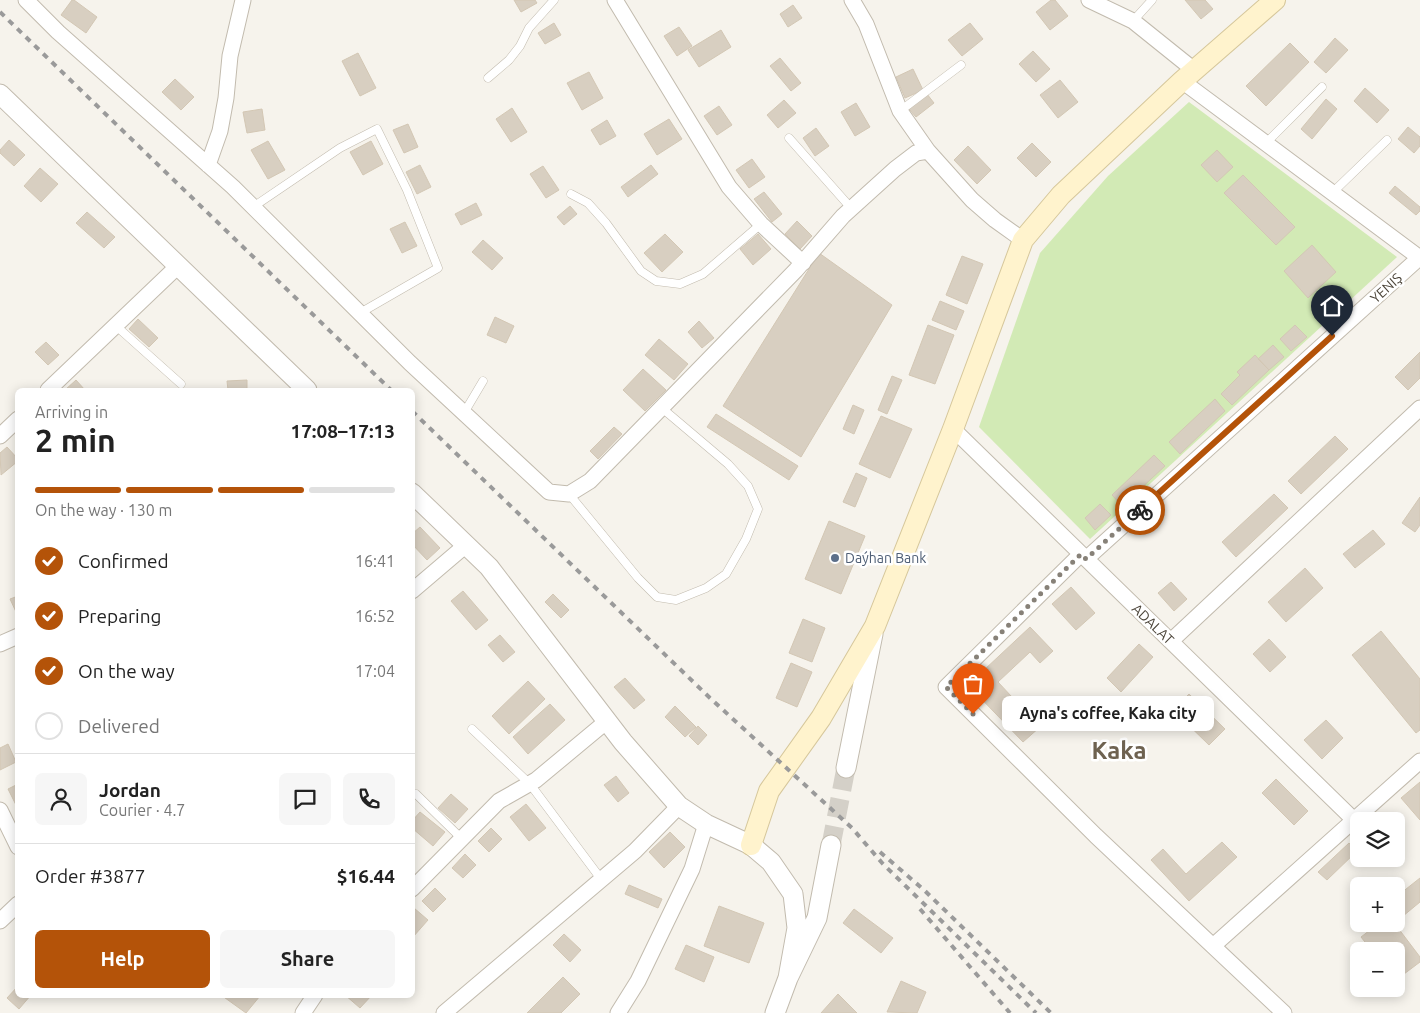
<!DOCTYPE html>
<meta charset="utf-8">
<style>
body{margin:0;font-family:Ubuntu,sans-serif;background:#f6f6f6;color:#222;height:100vh;display:flex;flex-direction:column;font-size:19px;white-space:nowrap}
*{box-sizing:border-box;margin:0}
p{font-size:16px;color:#767676}
.icon{flex:none;width:28px;height:28px;fill:none;stroke:currentColor;stroke-width:2;stroke-linecap:round;stroke-linejoin:round}
.map{position:relative;flex:1;overflow:hidden}
.side{position:absolute;left:15px;top:388px;width:400px;height:610px;display:flex;flex-direction:column;background:#fff;border-radius:8px;box-shadow:0 2px 12px #0003}
.side>*{flex:none}
.fabs{position:absolute;left:1350px;top:812px;display:grid;gap:10px}
.fabs a{display:grid;place-items:center;width:55px;height:55px;border-radius:8px;background:#fff;box-shadow:0 2px 12px #0003;font-size:25px}
.pin{position:absolute;display:grid;place-items:center;width:42px;height:42px;color:#fff;margin:-51px -21px;border-radius:50% 50% 50% 0;rotate:-45deg;box-shadow:0 0 5px #0007}
.pin .icon{rotate:45deg}
.courier{position:absolute;display:grid;place-items:center;width:50px;height:50px;margin:-25px;border:4px solid #b45309;border-radius:50%;background:#fff;color:#222;box-shadow:0 1px 6px #0007}
.bubble{position:absolute;height:35px;border-radius:8px;background:#fff;box-shadow:0 2px 12px #0003;font-size:16px;font-weight:700;line-height:35px;text-align:center}
.headline em{font-style:normal;font-weight:700}
.headline div{display:flex;flex-direction:column-reverse}
.headline{display:flex;align-items:center;justify-content:space-between;height:85px;padding:0 20px}
h1{font-size:32px;font-weight:700;line-height:38px}
.bar{display:grid;grid-template-columns:repeat(4,1fr);gap:8px 5px;align-content:center;height:60px;padding:0 20px}
.bar i{height:6px;border-radius:4px;background:#e0e0e0}
.bar .on{background:#b45309}
.bar p{grid-column:span 4}
.line{display:flex;align-items:center;gap:12px;padding:0 20px;border-top:1px solid #e0e0e0}
.line div{flex:1}
.round{display:grid;place-items:center;flex:none;width:52px;height:52px;border-radius:8px;background:#f6f6f6}
ol{padding:0 20px;list-style:none}
li{display:flex;align-items:center;gap:15px;height:55px}
li p{margin-inline-start:auto}
li .icon{padding:5px;border-radius:50%;background:#b45309;color:#fff;stroke-width:4}
li:last-child{color:#767676}
li i{width:28px;height:28px;border:2px solid #e0e0e0;border-radius:50%}
.primary-button{display:flex;gap:10px;margin-top:auto;padding:10px 20px}
.primary-button a{flex:1;height:58px;border-radius:8px;background:#b45309;color:#fff;font-size:20px;font-weight:700;line-height:58px;text-align:center}
.primary-button a+a{background:#f6f6f6;color:#222}
.map>svg:first-child{display:block}
.green{fill:#d2eab5}
.building{fill:#d8cfc1;stroke:#d3c7b4}
.lines{fill:none;stroke-linecap:round;stroke-linejoin:round}
.tertiary-tunnel{stroke:#d4d0c8;stroke-width:19;stroke-dasharray:19 9;stroke-linecap:butt}
.service-casing{stroke:#c2bbae;stroke-width:9}
.minor-casing{stroke:#c2bbae;stroke-width:17}
.tertiary-casing{stroke:#c2bbae;stroke-width:21}
.secondary-casing{stroke:#d6c79b;stroke-width:22}
.service{stroke:#fff;stroke-width:8}
.minor{stroke:#fff;stroke-width:15}
.tertiary{stroke:#fff;stroke-width:19}
.secondary{stroke:#fff3cd;stroke-width:20}
.rail{stroke:#9a9a9a;stroke-width:4;stroke-dasharray:6 6;stroke-linecap:butt}
.done{stroke:#878178;stroke-width:5;stroke-dasharray:0 9}
.route{stroke:#b45309;stroke-width:6}
.service-dot{fill:#5c6f8a;stroke:#fff;stroke-width:2}
.labels{text-anchor:middle;dominant-baseline:central;stroke-width:5;stroke-linejoin:round;paint-order:stroke}
.street-label{font-size:14px;fill:#4b4439;stroke:#fff}
.service-label{font-size:14px;fill:#4e5e75;stroke:#fff;text-anchor:start}
.town-label{font-size:24px;font-weight:bold;fill:#6e6250;stroke:#fff}
</style>
<div class="map">
<svg width="1420" height="1013" viewBox="0 0 1420 1013">
<rect width="100%" height="100%" fill="#f6f3ec"/>
<!-- green -->
<path class="green" d="M1189,102l208,155 -307,282 -111,-112 61,-174 68,-77z"/>
<!-- building -->
<path class="building" d="M72,0h2l23,17 -11,16 -25,-18z
M514,0h21l2,3 -16,9z
M1051,0h4l13,16 -18,14 -14,-18z
M1185,0h20l8,9 -12,10z
M793,5l9,13 -14,9 -8,-13z
M554,23l7,12 -16,9 -7,-11z
M970,23l13,16 -21,17 -14,-16z
M679,27l13,19 -15,10 -13,-20z
M721,30l10,17 -32,20 -11,-17z
M1335,38l13,12 -22,23 -12,-11z
M1290,43l19,19 -43,44 -20,-20z
M1033,51l17,18 -14,13 -17,-18z
M358,53l18,35 -16,8 -18,-35z
M780,58l21,25 -10,8 -21,-25z
M913,69l10,21 -18,8 -9,-21z
M589,72l14,26 -21,12 -15,-27z
M175,79l19,18 -13,13 -19,-18z
M1060,80l18,22 -20,16 -18,-23z
M1365,88l24,22 -12,13 -23,-22z
M927,94l7,9 -18,14 -7,-8z
M1326,99l11,10 -25,30 -11,-10z
M784,100l12,13 -18,15 -11,-13z
M856,103l14,24 -15,9 -14,-24z
M719,106l13,19 -15,10 -13,-19z
M512,108l15,24 -16,10 -15,-23z
M262,109l3,21 -18,3 -4,-21z
M669,119l13,20 -25,16 -13,-21z
M607,120l9,16 -16,9 -9,-15z
M408,124l10,23 -14,6 -11,-23z
M1408,127l12,10v9l-6,7 -16,-14z
M816,128l13,18 -14,10 -12,-18z
M9,140l16,15 -11,11 -14,-13v-3z
M268,141l17,29 -17,9 -17,-29z
M371,141l12,23 -20,11 -13,-23z
M1032,143l19,19 -15,15 -19,-19z
M968,146l23,24 -14,14 -23,-24z
M1217,150l16,17 -16,15 -16,-17z
M752,159l13,18 -16,11 -13,-18z
M420,165l11,22 -14,7 -11,-22z
M651,165l7,9 -30,23 -7,-10z
M543,166l16,24 -13,8 -16,-24z
M40,168l18,16 -17,18 -17,-16z
M1243,175l52,52 -19,18 -52,-52z
M1395,186l25,21v4l-4,4 -27,-22z
M764,192l18,22 -10,8 -18,-23z
M476,203l6,12 -21,10 -6,-11z
M570,206l7,8 -13,11 -7,-8z
M87,212l28,25 -11,11 -28,-25z
M797,221l15,15 -12,13 -15,-15z
M405,222l12,24 -15,7 -12,-24z
M665,234l18,18 -21,20 -18,-19z
M758,234l13,15 -18,16 -13,-16z
M483,240l20,18 -11,12 -20,-18z
M1312,245l24,27 -28,26 -24,-27z
M819,253l73,52 -91,152 -78,-51z
M962,256l21,8 -16,40 -21,-9z
M940,301l24,10 -8,19 -24,-10z
M495,317l19,9 -8,17 -19,-8z
M138,319l20,19 -9,9 -20,-18z
M699,321l15,17 -12,10 -14,-16z
M928,325l26,10 -19,49 -26,-9z
M1295,325l12,12 -16,14 -11,-12z
M659,339l29,25 -14,16 -29,-25z
M46,342l13,13 -11,10 -13,-13z
M1273,345l11,12 -15,13 -11,-11z
M1420,352v26l-12,12 -13,-13z
M1255,355l14,15 -37,35 -11,-11 19,-19 -3,-3z
M643,369l23,21 -21,21 -22,-21z
M892,376l10,4 -15,34 -9,-4z
M76,380l9,10h-20z
M247,380v10h-19l-1,-9z
M1215,399l10,12 -45,43 -11,-12z
M853,405l11,5 -10,24 -11,-5z
M716,414l82,52 -9,14 -82,-53z
M881,416l31,13 -22,49 -31,-14z
M614,427l8,7 -24,25 -8,-8z
M1335,436l13,13 -47,45 -13,-13z
M7,447l11,12v2l-17,14 -1,-22z
M1154,455l11,11 -43,40 -10,-11z
M856,473l11,5 -12,29 -12,-5z
M1274,494l14,14 -52,49 -14,-15z
M1420,497v28l-5,7 -13,-9z
M1100,504l11,11 -16,15 -10,-12z
M829,521l36,15 -24,58 -36,-15z
M420,527l20,21 -13,12 -15,-16v-10z
M1373,530l12,14 -30,24 -12,-14z
M1305,568l18,20 -37,34 -18,-20z
M1171,582l16,17 -13,12 -16,-18z
M1071,587l24,26 -19,17 -24,-26z
M463,591l25,29 -12,10 -25,-29z
M553,594l16,16 -8,8 -16,-16z
M18,596v18h-1l-7,-15z
M803,619l22,9 -13,34 -23,-9z
M1030,627l23,24 -13,12 -10,-11 -32,30 42,45 -17,15 -55,-57z
M1381,631l39,48v51l-4,3 -64,-78z
M500,635l15,17 -12,10 -15,-17z
M1269,639l17,18 -16,15 -17,-18z
M1139,644l14,13 -32,35 -14,-14z
M791,663l21,9 -15,35 -21,-9z
M625,678l20,22 -11,9 -20,-22z
M528,681l17,18 -36,35 -17,-18z
M1189,694l36,35 -16,16 -36,-35z
M550,704l15,16 -37,34 -15,-17z
M675,706l21,21 -11,10 -20,-20z
M1326,720l17,18 -21,21 -18,-19z
M698,726l9,9 -9,10 -9,-9z
M8,744l8,18 -16,8v-22z
M616,776l13,17 -11,9 -14,-17z
M1276,779l32,32 -14,14 -32,-32z
M1420,782v38l-19,-22z
M18,784v20l-2,1 -8,-16z
M451,794l17,15 -13,14 -17,-15z
M526,804l20,24 -17,13 -19,-24z
M420,812l25,20 -12,14 -21,-18v-7z
M491,828l11,11 -13,13 -11,-11z
M670,832l15,15 -21,21 -15,-16z
M1222,842l15,15 -48,44 -38,-41 12,-11 23,25z
M1349,843l8,8 -30,29 -9,-8z
M465,854l11,11 -13,13 -11,-10z
M1420,878v24l-23,19 -1,-24z
M629,885l33,14 -4,9 -33,-14z
M435,888l11,11 -13,13 -11,-11z
M719,906l45,17 -15,40 -45,-17z
M414,908l14,12 -15,17 -1,-27z
M854,909l39,29 -12,15 -38,-30z
M1378,924h17l25,33v5l-24,18v-29h-24l-11,-14z
M564,934l17,16 -11,12 -17,-17z
M686,945l28,12 -10,25 -29,-13z
M563,977l17,17 -19,19h-34z
M901,981l25,11 -9,21 -30,-1z
M18,986v9h13l-12,14 -12,-11z
M838,994l19,19h-36z
M221,995h37l2,1 -14,17z
M345,995h27l-12,13z"/>
<g class="lines">
<!-- tertiary-tunnel -->
<path class="tertiary-tunnel" d="M831,845l15,-77"/>
<defs>
<path id="service" d="M1133,21l19,-21
M488,78l21,-18 11,-14 9,-18 25,-28
M900,111l61,-46
M789,138l62,70
M1266,143l56,-56
M1332,193l55,-53
M571,194l17,9 18,20 35,48 15,10 24,3 23,-10 58,-50
M253,207l87,-59 37,-19 30,61 31,78 -78,45
M115,325l66,59
M464,413l19,-32
M569,494l69,84 19,19 19,3 30,-12 20,-14 20,-35 12,-30 -10,-23 -20,-22 -65,-55
M472,729l58,55 71,95
M416,794l45,44"/>
<path id="minor" d="M26,0l32,32 175,155 177,176 139,129 20,2 21,-13 206,-211 47,-54 52,-47 21,-16 12,-2 44,49 23,20 28,20
M615,0l114,187 32,37 42,39
M852,0l14,24 34,87 28,40
M1089,0l44,21 61,49
M1182,81l238,177
M208,165l12,-34 6,-33 4,-42 13,-56
M48,390l131,-125
M953,429l400,390
M0,436l18,-17
M1081,554l-135,133 150,149 188,177
M1086,559l333,-301
M412,591l54,-46
M1171,641l249,-233
M0,644l18,-8
M0,810l18,37
M412,889l87,-88 37,-21 71,-59
M0,921l18,-17
M1213,946l207,-185
M303,1013l12,-18
M444,1013l191,-162 44,-45
M618,1013l20,-32 54,-112 14,-45"/>
<path id="tertiary" d="M0,94l307,296
M412,493l77,74 134,175 56,64 27,18 45,21 20,17 22,32 4,34 -9,50
M846,768l27,-134
M775,1013l13,-35 29,-60 14,-73"/>
<path id="secondary" d="M751,845l18,-54 52,-73 54,-92 78,-197 70,-189 38,-45 121,-114 93,-81"/>
</defs>
<!-- service casing -->
<use href="#service" class="service-casing"/>
<!-- minor casing -->
<use href="#minor" class="minor-casing"/>
<!-- tertiary casing -->
<use href="#tertiary" class="tertiary-casing"/>
<!-- secondary casing -->
<use href="#secondary" class="secondary-casing"/>
<!-- service -->
<use href="#service" class="service"/>
<!-- minor -->
<use href="#minor" class="minor"/>
<!-- tertiary -->
<use href="#tertiary" class="tertiary"/>
<!-- secondary -->
<use href="#secondary" class="secondary"/>
<!-- rail -->
<path class="rail" d="M0,12l391,378
M412,411l298,287 142,130 31,36 153,149
M880,852l44,38 127,123
M920,909l90,104"/>
</g>
<g class="lines">
<!-- done -->
<path class="done" d="M973,714l-27,-27 135,-133 5,5 54,-49"/>
<!-- route -->
<path class="route" d="M1140,510l192,-174"/>
</g>
<!-- markers -->
<circle class="service-dot" cx="835" cy="558" r="5"/>
<g class="labels">
<!-- street labels -->
<g class="street-label">
<text transform="translate(1386 288) rotate(-42)">YENIŞ</text>
<text transform="translate(1153 624) rotate(44)">ADALAT</text>
</g>
<!-- service labels -->
<g class="service-label">
<text x="845" y="558">Daýhan Bank</text>
</g>
<!-- town labels -->
<g class="town-label">
<text x="1119" y="750">Kaka</text>
</g>
</g>
</svg>
<div class="fabs">
<a><svg class="icon" aria-label="layers" viewBox="0 0 24 24"><path d="M12 4l9 5-9 5-9-5zM3 14l9 5 9-5"/></svg></a>
<a>+</a>
<a>−</a>
</div>
<div class="pin" style="left:973px;top:714px;background:#ea580c"><svg class="icon" aria-label="bag" viewBox="0 0 24 24"><path d="M5 8h14l-1 12H6zM9 8a3 3 0 0 1 6 0"/></svg></div>
<div class="pin" style="left:1332px;top:336px;background:#1f2937"><svg class="icon" aria-label="home" viewBox="0 0 24 24"><path d="M3 11l9-7 9 7M6 9v11h12V9"/></svg></div>
<div class="courier" style="left:1140px;top:510px"><svg class="icon" aria-label="bike" viewBox="0 0 24 24"><circle cx="6" cy="16" r="4"/><circle cx="18" cy="16" r="4"/><path d="M6 16l4-8h5l3 8M10 8l3 8H6M13 5h3"/></svg></div>
<div class="bubble" style="left:1002px;top:696px;width:212px">Ayna's coffee, Kaka city</div>
<section class="side">
<div class="headline"><div><h1>2 min</h1><p>Arriving in</p></div><em>17:08–17:13</em></div>
<div class="bar"><i class="on"></i><i class="on"></i><i class="on"></i><i></i><p>On the way · 130 m</p></div>
<ol>
<li><svg class="icon" aria-label="check" viewBox="0 0 24 24"><path d="M5 12l5 5 9-10"/></svg>Confirmed<p>16:41</p></li>
<li><svg class="icon" aria-label="check" viewBox="0 0 24 24"><path d="M5 12l5 5 9-10"/></svg>Preparing<p>16:52</p></li>
<li><svg class="icon" aria-label="check" viewBox="0 0 24 24"><path d="M5 12l5 5 9-10"/></svg>On the way<p>17:04</p></li>
<li><i></i>Delivered</li>
</ol>
<div class="line" style="height:90px"><a class="round"><svg class="icon" aria-label="person" viewBox="0 0 24 24"><circle cx="12" cy="8" r="4"/><path d="M4 21q1-7 8-7t8 7"/></svg></a><div><b>Jordan</b><p>Courier · 4.7</p></div><a class="round"><svg class="icon" aria-label="chat" viewBox="0 0 24 24"><path d="M4 5h16v11H9l-5 4z"/></svg></a><a class="round"><svg class="icon" aria-label="phone" viewBox="0 0 24 24"><path d="M5 4h4l2 5-3 2q2 4 5 5l2-3 5 2v4C11 20 4 13 5 4z"/></svg></a></div>
<div class="line" style="height:65px"><div>Order #3877</div><b>$16.44</b></div>
<div class="primary-button"><a>Help</a><a>Share</a></div>
</section>
</div>
